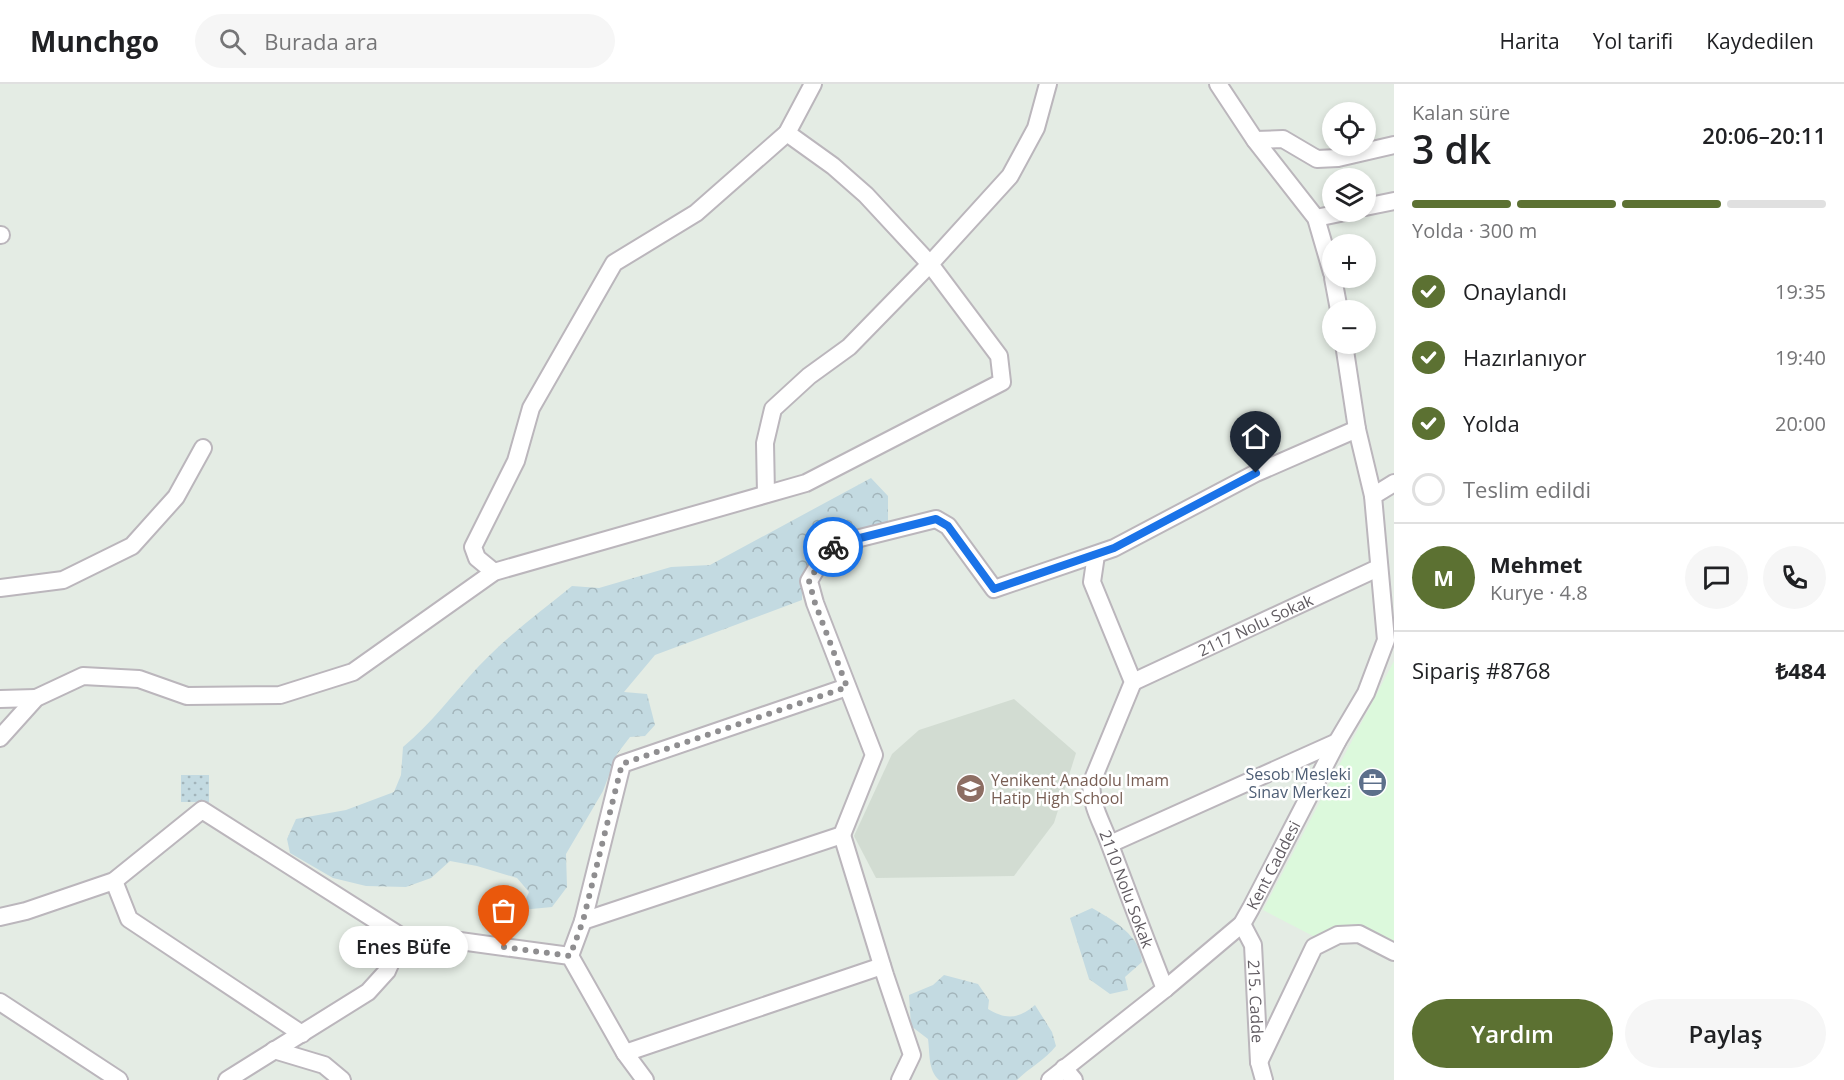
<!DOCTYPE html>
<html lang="tr">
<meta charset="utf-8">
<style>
body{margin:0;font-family:"Open Sans",sans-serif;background:#f6f6f6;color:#202124;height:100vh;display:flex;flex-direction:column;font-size:22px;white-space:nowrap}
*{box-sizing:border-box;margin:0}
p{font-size:20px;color:#757577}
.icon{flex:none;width:33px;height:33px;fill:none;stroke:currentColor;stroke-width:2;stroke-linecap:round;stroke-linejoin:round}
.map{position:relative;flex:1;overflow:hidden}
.drawer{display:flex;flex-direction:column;background:#fff;width:450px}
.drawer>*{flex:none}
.controls{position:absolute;left:1322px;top:18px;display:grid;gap:12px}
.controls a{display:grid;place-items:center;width:54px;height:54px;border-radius:50%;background:#fff;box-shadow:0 3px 9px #0003;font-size:30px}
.pin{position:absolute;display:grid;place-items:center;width:51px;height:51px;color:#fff;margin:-62px -26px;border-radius:50% 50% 50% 0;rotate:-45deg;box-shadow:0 0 6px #0007}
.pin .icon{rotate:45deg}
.courier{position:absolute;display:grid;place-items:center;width:60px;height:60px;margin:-30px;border:4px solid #1a73e8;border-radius:50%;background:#fff;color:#222;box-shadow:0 2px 8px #0007}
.bubble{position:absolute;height:42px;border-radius:21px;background:#fff;box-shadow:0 3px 9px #0003;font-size:20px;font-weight:600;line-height:42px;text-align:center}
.overview em{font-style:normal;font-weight:600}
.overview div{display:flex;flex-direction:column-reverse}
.overview{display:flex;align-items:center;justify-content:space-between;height:102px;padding:0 18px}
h1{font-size:39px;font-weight:600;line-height:45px}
.bar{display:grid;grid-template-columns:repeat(4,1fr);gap:9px 6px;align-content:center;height:72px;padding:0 18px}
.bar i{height:8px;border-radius:4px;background:#e0e0e0}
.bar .current{background:#5c7132}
.bar p{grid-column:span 4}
.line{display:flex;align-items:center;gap:15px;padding:0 18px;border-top:2px solid #e0e0e0}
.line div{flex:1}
.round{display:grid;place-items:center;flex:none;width:63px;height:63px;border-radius:32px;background:#f6f6f6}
ol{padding:0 18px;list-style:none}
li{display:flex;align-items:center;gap:18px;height:66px}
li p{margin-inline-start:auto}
li .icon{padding:6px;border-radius:50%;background:#5c7132;color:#fff;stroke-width:4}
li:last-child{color:#757577}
li i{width:33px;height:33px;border:3px solid #e0e0e0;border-radius:50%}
.cta{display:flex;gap:12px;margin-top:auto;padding:12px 18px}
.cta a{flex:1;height:69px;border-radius:36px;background:#5c7132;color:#fff;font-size:24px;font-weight:600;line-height:69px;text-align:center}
.cta a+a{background:#f6f6f6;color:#202124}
header{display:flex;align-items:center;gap:36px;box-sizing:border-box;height:84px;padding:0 30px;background:#fff;border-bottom:2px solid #e0e0e0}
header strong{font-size:28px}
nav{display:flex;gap:33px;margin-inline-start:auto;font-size:21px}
.search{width:420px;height:54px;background:#f6f6f6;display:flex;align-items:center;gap:15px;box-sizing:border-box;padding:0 21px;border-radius:33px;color:#757577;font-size:22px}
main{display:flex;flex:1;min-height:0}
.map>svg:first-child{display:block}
.commercial{fill:#dcf9dc}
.education{fill:#d2dcd2}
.forest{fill:url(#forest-crowns)}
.park{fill:url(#park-dots)}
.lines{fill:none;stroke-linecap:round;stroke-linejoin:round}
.minor-casing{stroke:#bbb6bc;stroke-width:20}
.minor{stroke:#fff;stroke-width:16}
.done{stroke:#8f8e90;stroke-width:6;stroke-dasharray:0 10.8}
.route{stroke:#1a73e8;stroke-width:8}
.labels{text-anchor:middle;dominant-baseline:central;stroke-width:5;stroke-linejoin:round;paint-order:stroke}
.street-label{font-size:16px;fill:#615c62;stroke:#fff}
.service-label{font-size:16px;fill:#4e5e75;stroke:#fff;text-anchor:end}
.education-label{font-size:16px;fill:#785e54;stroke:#fff;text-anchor:start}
</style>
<header>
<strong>Munchgo</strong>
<div class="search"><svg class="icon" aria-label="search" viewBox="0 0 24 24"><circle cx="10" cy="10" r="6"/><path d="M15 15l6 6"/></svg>Burada ara</div>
<nav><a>Harita</a><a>Yol tarifi</a><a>Kaydedilen</a></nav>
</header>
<main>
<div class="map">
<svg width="1394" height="996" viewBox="0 0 1394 996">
<defs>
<pattern id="forest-crowns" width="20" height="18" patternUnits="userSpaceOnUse" patternTransform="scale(1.5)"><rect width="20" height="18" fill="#c3dae1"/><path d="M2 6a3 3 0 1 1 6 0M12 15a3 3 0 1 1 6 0" fill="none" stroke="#a2b4ba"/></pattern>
<pattern id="park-dots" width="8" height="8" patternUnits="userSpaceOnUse" patternTransform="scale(1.5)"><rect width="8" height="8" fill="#c3dae1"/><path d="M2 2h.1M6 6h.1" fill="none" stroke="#a2b4ba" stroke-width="1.8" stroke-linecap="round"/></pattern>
</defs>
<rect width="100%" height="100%" fill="#e4ece4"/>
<!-- commercial -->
<path class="commercial" d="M1394,577v283l-40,-20 -18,4 -21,9 -52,-27z"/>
<!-- education -->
<path class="education" d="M1014,615l62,54 -22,70 -40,53 -138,2 -22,-42 38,-82 27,-24z"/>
<!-- forest -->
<path class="forest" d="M871,394l17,18v27l-67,24 -19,29v24l-147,55 -31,37 23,2 8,31 -10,11 -15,1 -13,17 -14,37 -37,63 1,33 -15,20 -31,3 8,-18 -12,-14 -40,-12 -27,-5 -19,17 -25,9 -40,-1 -33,-8 -43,-25 -3,-14 9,-20 50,-9 48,-18 7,-17 2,-28c28,-23 50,-53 75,-80 28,-30 62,-55 94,-81l27,2 72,-21 39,-2z
M1092,824c21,12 49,28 50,54l-17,15 3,13 -18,4 -21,-15 -19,-61z
M944,891l34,9 11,16 -1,9c18,11 31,10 47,-4l17,27 4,14c-11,14 -27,22 -39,34h-78c-11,-10 -9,-26 -11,-41l-17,-13 -2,-31 24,-10z"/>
<!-- park -->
<path class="park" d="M181,691h28v27h-28z"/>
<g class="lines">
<defs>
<g id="minor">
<path d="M1218,0l37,56 61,78 16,55"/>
<path d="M1255,56l28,-1 34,20 21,-1 56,-13"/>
<path d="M1365,123l29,-6"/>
<path d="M1316,134l29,-6"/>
<path d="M0,151h1"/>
<path d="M1333,194l6,32"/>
<path d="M1344,260l13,85 16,67"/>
<path d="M766,410l-1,-51 8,-34 36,-33 40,-29 81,-83 80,-88 26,-48 12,-44"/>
<path id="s1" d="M1096,471l-4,27 41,100 -42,102c1,25 11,38 19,61 18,48 36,96 55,144"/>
<path d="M494,488l-17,-14 -4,-11 43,-86 15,-53 83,-145 82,-50 91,-80 26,-49"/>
<path d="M0,504l63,-8 69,-34 44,-49 27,-49"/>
<path id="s2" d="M1133,598l245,-114"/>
<path d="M0,615l36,-1"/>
<path d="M0,654l36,-40 47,-22 56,3 48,17 93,-1 73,-23 141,-100 312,-89 196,-101 -3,-26 -69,-92 -64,-69 -33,-29 -46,-33"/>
<path d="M842,751l43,140 27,80 -12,25"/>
<path d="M1110,760l227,-102"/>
<path d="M114,797l15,38 173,115"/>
<path d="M0,833l26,-6 88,-30 88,-71 200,127 58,4 110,15 55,97 20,27"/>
<path d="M583,837l259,-86 32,-80 -59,-152 -6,-22 19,-32 28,-10 80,-20 12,7 46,63 120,-41 142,-75 101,-44"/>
<path id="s3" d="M1242,840l11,21 6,117 5,18"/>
<path d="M570,872l13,-35 39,-157 225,-77"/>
<path d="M0,918l119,78"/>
<path d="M274,966l50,15 18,15"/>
<path d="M625,969l257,-87"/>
<path d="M1259,978l55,-115 24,-12 21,-1 35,18"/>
<path d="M1064,984l10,12"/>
<path d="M227,996l141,-88 19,-21 15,-34"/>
<path id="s4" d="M1050,996l115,-91 77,-65 9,-16 86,-166 29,-49 20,-53 -13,-144 21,-13"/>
</g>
</defs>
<!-- minor casing -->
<use href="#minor" class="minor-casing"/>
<!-- minor -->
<use href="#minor" class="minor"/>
</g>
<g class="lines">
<!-- done -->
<path class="done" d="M504,863l66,9 13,-35 39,-157 225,-77 -32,-84 -6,-22 19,-32 5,-2"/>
<!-- route -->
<path class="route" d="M833,463l23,-8 80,-20 12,7 46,63 120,-41 142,-75"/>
</g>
<!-- icons -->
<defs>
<symbol id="office-disc" viewBox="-11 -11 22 22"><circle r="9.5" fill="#5c6f8a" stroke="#fff"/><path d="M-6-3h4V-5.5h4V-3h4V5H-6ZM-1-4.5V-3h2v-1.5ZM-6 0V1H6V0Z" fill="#fff"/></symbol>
<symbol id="school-disc" viewBox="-11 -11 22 22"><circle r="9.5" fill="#8d6e63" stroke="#fff"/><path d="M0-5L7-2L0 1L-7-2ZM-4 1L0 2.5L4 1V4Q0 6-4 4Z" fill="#fff"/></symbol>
</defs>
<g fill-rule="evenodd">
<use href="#office-disc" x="1356" y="682" width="33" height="33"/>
<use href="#school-disc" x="954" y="688" width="33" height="33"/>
</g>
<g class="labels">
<!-- street labels -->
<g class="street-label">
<text stroke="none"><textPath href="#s2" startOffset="135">2117 Nolu Sokak</textPath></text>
<text stroke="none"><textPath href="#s4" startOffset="314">Kent Caddesi</textPath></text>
<text stroke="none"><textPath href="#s1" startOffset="357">2110 Nolu Sokak</textPath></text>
<text stroke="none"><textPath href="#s3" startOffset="80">215. Cadde</textPath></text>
</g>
<!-- service labels -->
<g class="service-label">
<text x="1351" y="690">Sesob Mesleki<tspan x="1351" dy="18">Sınav Merkezi</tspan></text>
</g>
<!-- education labels -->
<g class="education-label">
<text x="991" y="696">Yenikent Anadolu Imam<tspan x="991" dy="18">Hatip High School</tspan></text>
</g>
</g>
</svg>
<div class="controls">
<a><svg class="icon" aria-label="locate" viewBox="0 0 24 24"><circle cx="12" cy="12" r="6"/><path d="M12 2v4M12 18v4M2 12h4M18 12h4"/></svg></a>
<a><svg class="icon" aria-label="layers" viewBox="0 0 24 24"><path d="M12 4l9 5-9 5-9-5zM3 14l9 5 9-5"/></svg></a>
<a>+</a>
<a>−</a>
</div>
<div class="pin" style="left:504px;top:863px;background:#ea580c"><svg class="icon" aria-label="bag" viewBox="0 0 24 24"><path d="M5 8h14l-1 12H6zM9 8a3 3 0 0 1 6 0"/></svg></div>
<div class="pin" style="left:1256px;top:389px;background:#1f2937"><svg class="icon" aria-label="home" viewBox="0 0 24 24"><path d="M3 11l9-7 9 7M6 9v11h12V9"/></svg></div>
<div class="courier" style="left:833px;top:463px"><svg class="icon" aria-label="bike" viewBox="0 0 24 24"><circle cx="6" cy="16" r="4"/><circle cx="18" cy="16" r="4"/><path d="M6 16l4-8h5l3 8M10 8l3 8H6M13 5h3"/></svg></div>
<div class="bubble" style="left:339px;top:842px;width:129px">Enes Büfe</div>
</div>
<section class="drawer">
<div class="overview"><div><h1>3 dk</h1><p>Kalan süre</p></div><em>20:06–20:11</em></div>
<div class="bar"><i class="current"></i><i class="current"></i><i class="current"></i><i></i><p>Yolda · 300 m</p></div>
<ol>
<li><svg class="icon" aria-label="check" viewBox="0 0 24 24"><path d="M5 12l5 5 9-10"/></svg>Onaylandı<p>19:35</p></li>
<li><svg class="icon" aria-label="check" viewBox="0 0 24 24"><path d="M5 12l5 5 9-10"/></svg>Hazırlanıyor<p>19:40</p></li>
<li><svg class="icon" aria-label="check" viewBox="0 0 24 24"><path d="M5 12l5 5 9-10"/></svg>Yolda<p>20:00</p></li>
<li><i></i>Teslim edildi</li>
</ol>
<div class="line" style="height:108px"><b class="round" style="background:#5c7132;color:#fff">M</b><div><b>Mehmet</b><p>Kurye · 4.8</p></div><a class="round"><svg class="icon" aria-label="chat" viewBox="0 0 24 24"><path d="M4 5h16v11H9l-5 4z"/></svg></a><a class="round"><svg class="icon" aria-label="phone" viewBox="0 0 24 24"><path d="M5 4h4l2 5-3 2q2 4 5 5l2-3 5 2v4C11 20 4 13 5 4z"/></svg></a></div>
<div class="line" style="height:78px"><div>Sipariş #8768</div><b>₺484</b></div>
<div class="cta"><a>Yardım</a><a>Paylaş</a></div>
</section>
</main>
